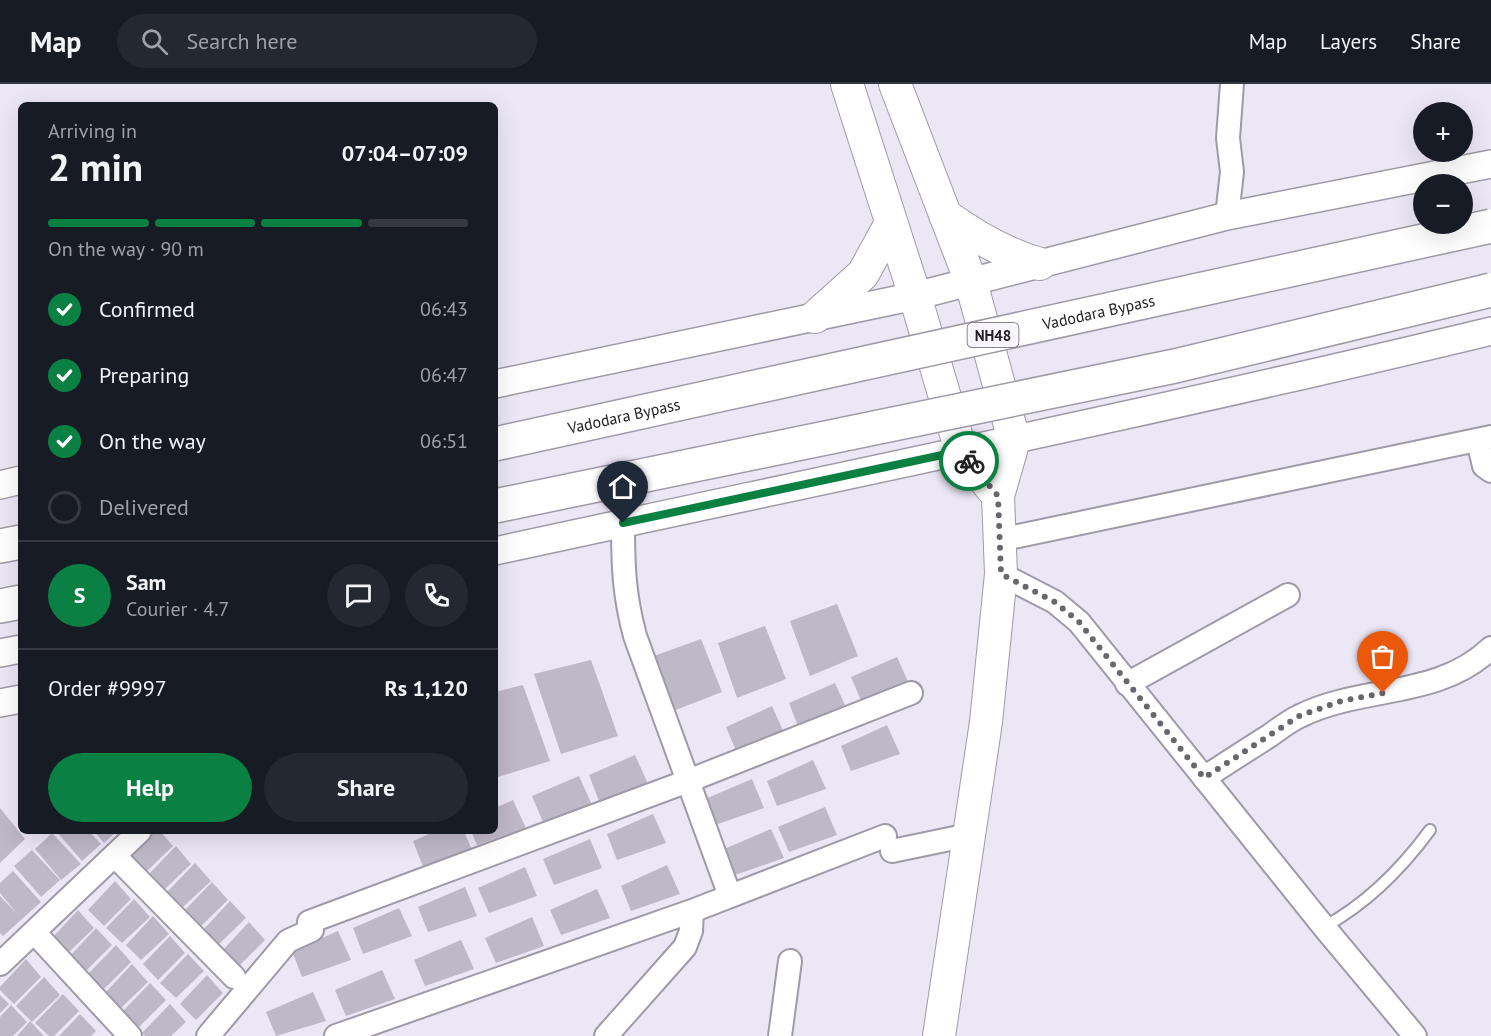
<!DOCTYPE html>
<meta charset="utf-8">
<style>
body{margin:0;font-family:"PT Sans",sans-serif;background:#242831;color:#f1f3f6;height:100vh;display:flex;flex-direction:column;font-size:22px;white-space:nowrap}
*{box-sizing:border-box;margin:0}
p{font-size:20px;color:#9ea1a6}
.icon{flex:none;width:33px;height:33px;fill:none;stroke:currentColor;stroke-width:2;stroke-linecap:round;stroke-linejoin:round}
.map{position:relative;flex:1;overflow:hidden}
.sheet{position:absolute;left:18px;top:18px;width:480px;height:732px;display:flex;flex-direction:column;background:#171b24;border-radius:9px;box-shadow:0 6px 24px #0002}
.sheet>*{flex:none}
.tools{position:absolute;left:1413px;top:18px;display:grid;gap:12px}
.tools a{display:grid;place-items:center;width:60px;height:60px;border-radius:50%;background:#171b24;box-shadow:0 6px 24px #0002;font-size:30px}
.pin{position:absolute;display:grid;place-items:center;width:51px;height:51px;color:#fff;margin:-62px -26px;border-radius:50% 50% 50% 0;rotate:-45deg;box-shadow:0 0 6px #0007}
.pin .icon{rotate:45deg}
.courier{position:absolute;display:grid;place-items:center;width:60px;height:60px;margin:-30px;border:4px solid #0b8043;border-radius:50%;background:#fff;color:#222;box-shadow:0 2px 8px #0007}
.head em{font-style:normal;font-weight:600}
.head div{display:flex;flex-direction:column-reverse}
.head{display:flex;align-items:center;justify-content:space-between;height:102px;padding:0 30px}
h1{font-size:39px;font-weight:600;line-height:45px}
.bar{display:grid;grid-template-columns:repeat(4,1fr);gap:9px 6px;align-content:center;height:72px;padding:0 30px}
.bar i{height:8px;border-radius:4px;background:#363941}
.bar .selected{background:#0b8043}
.bar p{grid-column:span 4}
.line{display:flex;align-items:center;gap:15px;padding:0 30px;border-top:2px solid #363941}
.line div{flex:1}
.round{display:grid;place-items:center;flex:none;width:63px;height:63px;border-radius:32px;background:#242831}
ol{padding:0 30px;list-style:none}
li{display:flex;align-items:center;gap:18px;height:66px}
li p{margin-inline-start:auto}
li .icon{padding:6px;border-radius:50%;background:#0b8043;color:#fff;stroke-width:4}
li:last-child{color:#9ea1a6}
li i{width:33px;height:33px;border:3px solid #363941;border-radius:50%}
.button{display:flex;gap:12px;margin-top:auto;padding:12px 30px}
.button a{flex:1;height:69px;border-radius:36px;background:#0b8043;color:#fff;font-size:24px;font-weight:600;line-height:69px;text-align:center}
.button a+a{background:#242831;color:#f1f3f6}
header{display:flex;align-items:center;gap:36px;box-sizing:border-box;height:84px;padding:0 30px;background:#171b24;border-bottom:2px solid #363941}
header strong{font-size:28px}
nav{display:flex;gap:33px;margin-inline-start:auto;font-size:21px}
.search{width:420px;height:54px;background:#242831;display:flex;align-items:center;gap:15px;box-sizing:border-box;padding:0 21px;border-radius:33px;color:#9ea1a6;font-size:22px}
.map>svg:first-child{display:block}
.building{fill:#beb9c6}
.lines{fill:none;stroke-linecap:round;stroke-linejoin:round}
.service-casing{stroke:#9e9aa7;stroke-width:14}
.minor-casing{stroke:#9e9aa7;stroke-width:26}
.tertiary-casing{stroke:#9e9aa7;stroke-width:30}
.secondary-casing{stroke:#9e9aa7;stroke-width:34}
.trunk-casing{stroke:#9e9aa7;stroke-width:36}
.service{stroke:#fff;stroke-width:10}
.minor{stroke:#fff;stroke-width:22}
.tertiary{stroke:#fff;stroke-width:27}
.secondary{stroke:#fff;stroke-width:32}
.trunk{stroke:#fff;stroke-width:33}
.trunk-bridge-casing{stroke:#9e9aa7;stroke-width:36;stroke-linecap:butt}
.trunk-bridge{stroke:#fff;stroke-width:33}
.done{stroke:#69666e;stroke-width:6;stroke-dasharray:0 10.8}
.route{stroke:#0b8043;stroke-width:8}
.labels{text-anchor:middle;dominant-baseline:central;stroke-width:4.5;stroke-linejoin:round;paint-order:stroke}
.shield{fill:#f8f5fe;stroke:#626066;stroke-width:1.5}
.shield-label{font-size:15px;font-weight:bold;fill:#222025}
.street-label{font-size:16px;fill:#222025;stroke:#f8f5fe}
</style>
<header>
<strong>Map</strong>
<div class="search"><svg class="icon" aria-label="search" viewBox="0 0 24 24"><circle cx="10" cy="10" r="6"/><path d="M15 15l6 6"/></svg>Search here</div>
<nav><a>Map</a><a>Layers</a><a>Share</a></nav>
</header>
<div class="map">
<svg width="1491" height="952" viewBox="0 0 1491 952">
<rect width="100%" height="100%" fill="#ece7f5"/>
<!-- building -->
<path class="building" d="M837,520l21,52 -48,20 -20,-55z
M765,542l21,53 -49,19 -19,-55z
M701,555l21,53 -49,19 -19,-55z
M897,573l13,29 -48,17 -11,-26z
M591,576l27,76 -57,18 -27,-80z
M835,599l13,29 -49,17 -10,-26z
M523,601l27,76 -55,17v-86z
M772,622l13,29 -48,18 -11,-26z
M887,641l13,29 -49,17 -10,-25z
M635,671l13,29 -49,17 -10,-26z
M813,676l13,29 -49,17 -10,-25z
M579,692l13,29 -49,17 -11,-26z
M752,695l12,29 -49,17 -10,-26z
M513,716l13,28 -49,17 -6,-14h24v-23z
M825,723l12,28 -48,17 -11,-25z
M0,724l25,31 -25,24z
M653,730l13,29 -49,17 -10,-26z
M771,745l13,29 -49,17 -11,-26z
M56,747h33l12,13 -19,17z
M94,747h23l-13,12z
M155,747h5l13,15 -27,26 -16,-15z
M436,747h28l8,19 -49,17 -10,-26z
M52,749l29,31 -20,16 -26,-31z
M590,755l12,29 -48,17 -11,-26z
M176,762l15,18 -27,26 -16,-15z
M32,766l28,30 -19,17 -27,-31z
M195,779l16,18 -28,26 -16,-15z
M667,781l13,29 -49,17 -10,-25z
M525,783l12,29 -48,17 -11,-25z
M13,787l28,31 -38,34 -3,-3v-37l18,19 -18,-22v-10z
M115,797l16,18 -27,27 -16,-16z
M212,798l16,18 -28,27 -16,-16z
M465,803l12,29 -49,16 -10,-25z
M597,805l13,29 -49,17 -11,-25z
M134,815l16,18 -28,26 -16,-15z
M230,817l16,17 -28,27 -15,-15z
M399,824l13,28 -49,18 -10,-26z
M78,826l16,18 -27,26 -16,-15z
M153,832l16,18 -28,26 -15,-15z
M532,833l12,29 -48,17 -11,-25z
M249,838l16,18 -27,27 -16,-16z
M96,844l16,17 -27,27 -16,-15z
M338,847l13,29 -49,17 -10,-26z
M170,852l15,17 -27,27 -15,-16z
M461,856l13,29 -49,17 -11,-26z
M116,861l15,17 -27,27 -16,-15z
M188,870l16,17 -28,27 -16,-15z
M26,875l15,18 -27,27 -14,-14v-3z
M132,880l16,18 -27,26 -16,-15z
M382,886l13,29 -49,17 -11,-26z
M207,891l16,18 -27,27 -16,-16z
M44,893l16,18 -28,27 -16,-16z
M150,899l16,17 -27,27 -16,-16z
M313,908l13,29 -50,15 -10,-24z
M63,910l16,17 -25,25h-5l-14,-13z
M0,911l9,9 -9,9z
M170,920l16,18 -15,14h-26l-3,-3z
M11,921l16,17 -14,14h-13v-19z
M80,930l16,17 -5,5h-32z
M30,937l14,15h-27z"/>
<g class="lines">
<defs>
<path id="service" d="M1324,843c42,-23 78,-59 106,-97"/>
<path id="minor" d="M1227,132l5,-44 -4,-34 4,-54
M1478,356l6,26 7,5
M623,439c0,43 1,72 12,113l95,260
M999,456l492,-103
M1001,490l54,28 24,20 245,305 91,109
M1127,600l161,-89
M1204,694c21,-14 43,-28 65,-42 10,-7 20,-15 31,-20 62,-31 138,-17 191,-68
M892,767l77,-16
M115,772l119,121
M309,838l379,-141 223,-88
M34,848l96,104
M0,880l140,-133
M208,952l80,-95 24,-11
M336,952l356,-125 193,-75
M606,952l79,-89 6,-16 1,-20
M780,952l10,-75"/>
<path id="tertiary" d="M495,300l420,-88 312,-80 264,-52
M0,401l21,-5
M495,467c332,-72 665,-140 996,-220
M0,569l21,-4
M0,619l21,-4"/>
<path id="secondary" d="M847,0l68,212 46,155 37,45
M895,0l76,198 43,158 -16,56 3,78 -15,148 -47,314
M945,131c29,21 60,39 95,49
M815,233l48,-43 28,-51"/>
<path id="trunk" d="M0,462l21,-4
M0,522l21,-4"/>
</defs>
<!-- service casing -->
<use href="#service" class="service-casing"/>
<!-- minor casing -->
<use href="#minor" class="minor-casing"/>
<!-- tertiary casing -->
<use href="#tertiary" class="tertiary-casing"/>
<!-- secondary casing -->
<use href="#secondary" class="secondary-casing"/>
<!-- trunk casing -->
<use href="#trunk" class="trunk-casing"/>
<!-- service -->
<use href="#service" class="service"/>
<!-- minor -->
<use href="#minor" class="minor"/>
<!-- tertiary -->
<use href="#tertiary" class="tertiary"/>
<!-- secondary -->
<use href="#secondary" class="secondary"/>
<!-- trunk -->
<use href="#trunk" class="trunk"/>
<defs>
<g id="trunk-bridge">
<path id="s1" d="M495,360l996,-218"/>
<path d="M495,422l680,-140 316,-76"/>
</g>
</defs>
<!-- trunk-bridge casing -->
<use href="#trunk-bridge" class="trunk-bridge-casing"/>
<!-- trunk-bridge -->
<use href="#trunk-bridge" class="trunk-bridge"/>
</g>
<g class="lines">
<!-- done -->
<path class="done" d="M969,377l29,35 3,78 54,28 24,20 125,156 95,-62 42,-15 42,-8"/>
<!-- route -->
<path class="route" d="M623,439l338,-72 8,10"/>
</g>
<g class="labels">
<!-- shield labels -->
<rect class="shield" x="967.5" y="239" width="51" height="24" rx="4.5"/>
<g class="shield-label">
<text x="993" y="251">NH48</text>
</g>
<!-- street labels -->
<g class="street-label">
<text stroke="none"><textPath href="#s1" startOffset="618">Vadodara Bypass</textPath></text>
<text stroke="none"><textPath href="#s1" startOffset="132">Vadodara Bypass</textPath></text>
</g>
</g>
</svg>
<div class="tools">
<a>+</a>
<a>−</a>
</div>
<div class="pin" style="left:1383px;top:609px;background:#ea580c"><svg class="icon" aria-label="bag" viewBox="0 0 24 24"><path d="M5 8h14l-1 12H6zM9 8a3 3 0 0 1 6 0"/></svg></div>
<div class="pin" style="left:623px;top:439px;background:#1f2937"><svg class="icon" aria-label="home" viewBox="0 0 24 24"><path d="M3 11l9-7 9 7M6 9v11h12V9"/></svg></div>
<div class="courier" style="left:969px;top:377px"><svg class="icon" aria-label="bike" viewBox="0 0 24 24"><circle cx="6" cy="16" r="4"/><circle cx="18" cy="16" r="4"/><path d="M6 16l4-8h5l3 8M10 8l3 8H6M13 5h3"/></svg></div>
<section class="sheet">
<div class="head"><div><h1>2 min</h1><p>Arriving in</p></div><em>07:04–07:09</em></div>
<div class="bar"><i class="selected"></i><i class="selected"></i><i class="selected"></i><i></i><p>On the way · 90 m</p></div>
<ol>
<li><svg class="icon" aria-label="check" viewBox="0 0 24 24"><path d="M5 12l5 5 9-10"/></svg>Confirmed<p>06:43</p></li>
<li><svg class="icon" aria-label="check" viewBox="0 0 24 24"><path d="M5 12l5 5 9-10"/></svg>Preparing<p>06:47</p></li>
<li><svg class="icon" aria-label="check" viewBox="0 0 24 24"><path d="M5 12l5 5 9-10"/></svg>On the way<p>06:51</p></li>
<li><i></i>Delivered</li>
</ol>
<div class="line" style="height:108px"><b class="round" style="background:#0b8043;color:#fff">S</b><div><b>Sam</b><p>Courier · 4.7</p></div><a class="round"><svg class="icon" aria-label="chat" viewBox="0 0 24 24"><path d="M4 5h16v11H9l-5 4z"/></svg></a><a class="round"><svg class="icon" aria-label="phone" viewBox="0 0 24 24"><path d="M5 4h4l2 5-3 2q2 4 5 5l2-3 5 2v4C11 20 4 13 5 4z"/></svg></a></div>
<div class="line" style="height:78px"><div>Order #9997</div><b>Rs 1,120</b></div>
<div class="button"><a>Help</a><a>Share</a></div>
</section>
</div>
